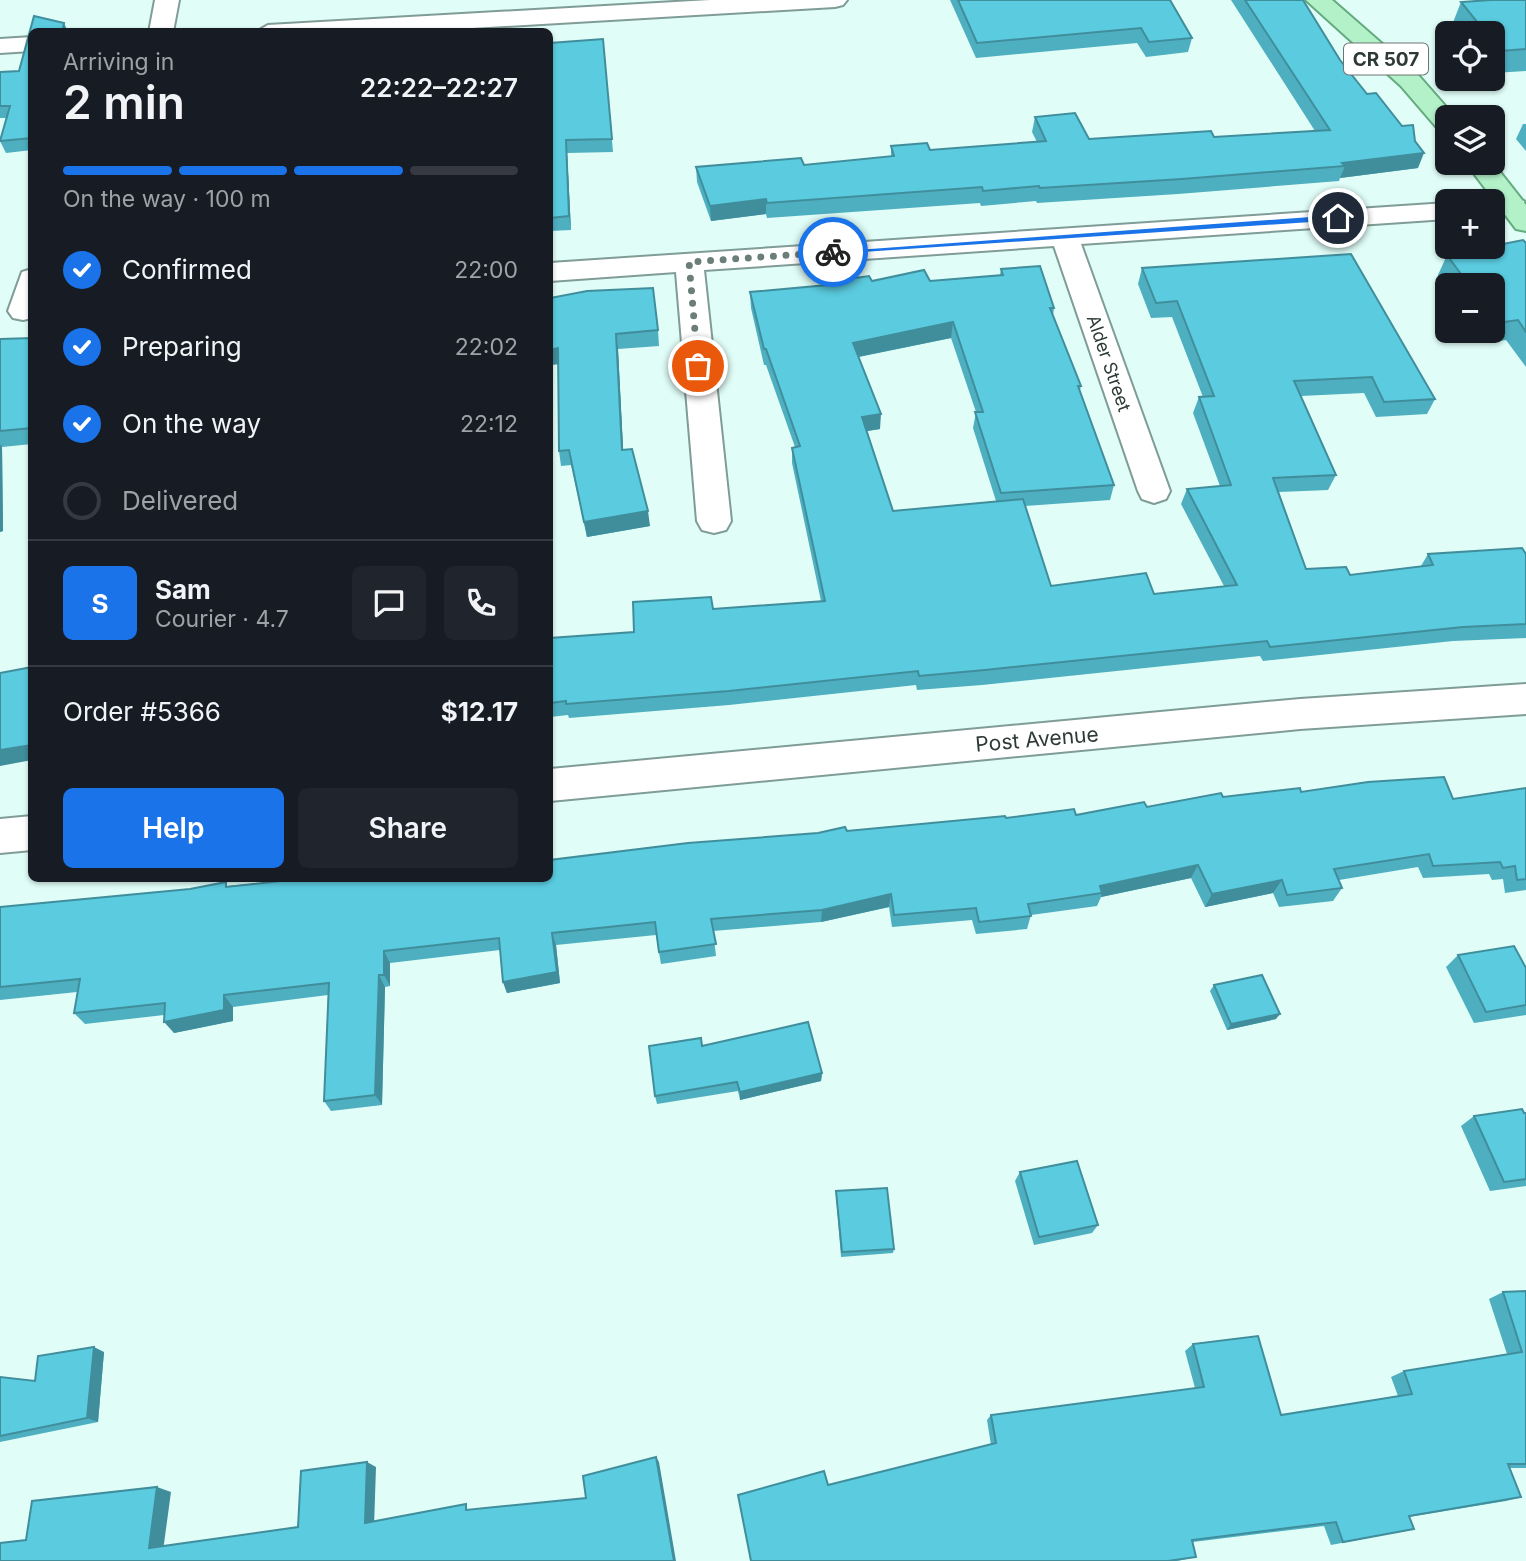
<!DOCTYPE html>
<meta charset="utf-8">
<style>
body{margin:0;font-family:Inter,sans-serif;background:#20242c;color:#f1f3f6;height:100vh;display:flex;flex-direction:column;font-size:26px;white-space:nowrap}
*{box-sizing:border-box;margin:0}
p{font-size:23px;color:#9ea1a6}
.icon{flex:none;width:38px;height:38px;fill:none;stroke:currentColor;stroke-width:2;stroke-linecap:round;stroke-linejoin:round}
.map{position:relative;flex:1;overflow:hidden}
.panel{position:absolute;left:28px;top:28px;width:525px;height:854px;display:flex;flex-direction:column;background:#171b24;border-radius:10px;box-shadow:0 2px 5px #0004}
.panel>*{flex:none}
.buttons{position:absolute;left:1435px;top:21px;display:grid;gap:14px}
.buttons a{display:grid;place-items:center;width:70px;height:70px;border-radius:10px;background:#171b24;box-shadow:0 2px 5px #0004;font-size:35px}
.pin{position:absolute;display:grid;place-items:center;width:60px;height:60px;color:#fff;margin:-30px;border:4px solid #fff;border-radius:50%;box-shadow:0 2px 7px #0007}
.courier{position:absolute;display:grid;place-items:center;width:70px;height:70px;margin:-35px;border:5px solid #1a73e8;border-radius:50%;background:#fff;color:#222;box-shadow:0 2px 9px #0007}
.head em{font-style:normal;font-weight:600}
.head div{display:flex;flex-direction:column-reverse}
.head{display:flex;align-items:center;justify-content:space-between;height:119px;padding:0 35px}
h1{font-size:46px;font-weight:600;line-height:52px}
.bar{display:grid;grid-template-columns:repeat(4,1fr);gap:10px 7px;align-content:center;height:84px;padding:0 35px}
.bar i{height:9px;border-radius:5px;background:#363941}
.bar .selected{background:#1a73e8}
.bar p{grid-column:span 4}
.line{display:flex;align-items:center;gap:18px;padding:0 35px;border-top:2px solid #363941}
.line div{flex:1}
.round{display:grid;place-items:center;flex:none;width:74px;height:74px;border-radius:10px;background:#20242c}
ol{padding:0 35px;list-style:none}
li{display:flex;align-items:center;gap:21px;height:77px}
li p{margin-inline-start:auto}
li .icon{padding:7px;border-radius:50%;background:#1a73e8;color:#fff;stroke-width:4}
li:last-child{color:#9ea1a6}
li i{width:38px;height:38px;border:4px solid #363941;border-radius:50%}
.button{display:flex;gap:14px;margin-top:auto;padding:14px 35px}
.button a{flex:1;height:80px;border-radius:10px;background:#1a73e8;color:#fff;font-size:28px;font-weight:600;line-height:80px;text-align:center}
.button a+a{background:#20242c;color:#f1f3f6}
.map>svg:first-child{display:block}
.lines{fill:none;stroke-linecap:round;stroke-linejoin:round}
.minor-casing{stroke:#809c96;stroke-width:4}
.primary-casing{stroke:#64ab7e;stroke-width:4}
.minor{fill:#fff;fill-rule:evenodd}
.primary{fill:#b3f1c9;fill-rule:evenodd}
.wall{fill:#4eafc0;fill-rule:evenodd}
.shaded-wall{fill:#408e9c}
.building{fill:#5bcbdf;stroke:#408e9c;stroke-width:2}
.route{fill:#1a73e8}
.done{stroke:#6c7e7a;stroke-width:7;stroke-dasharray:0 12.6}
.labels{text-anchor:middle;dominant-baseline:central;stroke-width:5;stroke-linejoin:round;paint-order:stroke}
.far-street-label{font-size:18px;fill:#2e3a37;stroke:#fff}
.shield{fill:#fff;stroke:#6d7573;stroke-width:2}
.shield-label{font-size:19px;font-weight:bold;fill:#2e3a37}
.street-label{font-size:21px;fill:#2e3a37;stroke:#fff}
</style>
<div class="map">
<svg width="1526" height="1561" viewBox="0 0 1526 1561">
<rect width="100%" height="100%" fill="#e0fdf7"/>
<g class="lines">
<defs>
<path id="minor" d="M155,0h24l-6,32h-24z
M710,0h137l-4,5 -8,2 -431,25h-148l12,-7z
M32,37v14l-32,2v-14z
M1514,199l10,2v12l-31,3v-15h-6z
M1447,203v16l-366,25 89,247 -4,8 -12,4 -12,-4 -4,-8 -84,-245 -350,24 27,251 -5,9 -12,3 -12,-3 -5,-9 -21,-249 -126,9v-18z
M32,269v49l-9,2 -10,-2 -5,-7 14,-39z
M1526,684v30l-226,15 -750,72v-32l750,-70z
M32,816v34l-32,3v-34z"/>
<path id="primary" d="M1306,0h26l87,76 36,41h-8v15l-9,-3 -37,-43z
M1466,163h27l33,42v26l-10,-2z"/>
</defs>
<!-- minor casing -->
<use href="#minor" class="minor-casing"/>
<!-- primary casing -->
<use href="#primary" class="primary-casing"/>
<!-- minor -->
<use href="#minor" class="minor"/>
<!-- primary -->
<use href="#primary" class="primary"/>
</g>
<!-- wall -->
<path class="wall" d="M950,0h220l22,38 -4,14 -42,5 -9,-14 -161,15z
M1231,0h72l37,60 78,108 -78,10 -1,3 -161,13 -141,9 -1,-2 -55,5 -1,-3 -213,15 -1,-4 -55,7 -14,-39 -1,-15 108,-2 87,-9v-10l39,4 107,-8 -5,-10 3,-15 54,22 125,-2 101,-6z
M1526,0v71l-33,2v-40h-35l-6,-8 9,-23z
M32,32v118l-26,3 -6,-12 6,-23h-6v-46l19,-1z
M603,39l10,113 -46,1 4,77 -21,1v-188z
M1523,124h3v27l-10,-12z
M1526,243v124l-20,-27 -20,3 -9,-12h16v-46h-46v4l-9,-14 9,-20z
M1142,268l293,131 -8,15 -51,3 -12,-24 -63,3 35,79 -8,15 -49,2 27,77 44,6 71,-9 7,-12h98v84l-73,3 -190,20 -3,-5 -278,29 -65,5 -1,-5 -187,20 -160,13 -1,-3 -18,2v-79l84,-6 79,-23 108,-8 -29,-138v-15l3,-1 -29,-82h-2l-13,-57 -1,-16 76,-7v-3l104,-1 70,-6 1,-6 53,39 -1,8 28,70 -1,4 34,95 -4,15 -85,6 26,80 103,8 70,-8 -43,-82 6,-15 33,-3 -27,-73 6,-16h4l-31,-80 -21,1 -13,-34zM951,338l25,74 -3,16 23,73 -103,10 -26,-80 13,-2 -21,-72z
M550,298l108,32 1,16 -41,3 5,101 27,76 -63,11 -16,-72 -10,1 -2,-15 -1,-87 -8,1z
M32,338v106l-30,3 1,84 -3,1v-193z
M1526,788v102l-21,3 -2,-14 -11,1 -3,-6 -66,4 -5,-11 -79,13 3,8 -9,13 -54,6 -6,-14 -68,14 -14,-29 -90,19 -4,9 -66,9 -4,14 -51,5 -4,-14 -80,7 -3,-20 -68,15 -108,9 3,25 -55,8 -5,-29 -100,10 4,38 -53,10 -4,-11 -3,-32 -110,13v23l-5,1 -3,118 -51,6 -7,-10 4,-106 -95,12v14l-59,12 -10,-18 -79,9 -11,-11 3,-21 -77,8v-93l313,-29 1,3 236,-3 297,-47 159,-13 70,-3 71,-8 76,-10 78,-5 152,7z
M1458,955l68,13v47l-52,8 -28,-56z
M1214,985l62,34 -49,11 -17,-39z
M702,1046l120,27 -1,8 -81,19 -2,-9 -81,13 -2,-8z
M1524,1113h2v73l-36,5 -29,-65 13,-10z
M1020,1172l78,53 -6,8 -58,12 -19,-64z
M836,1191l58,58 -1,4 -52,4 -5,-61z
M1526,1291v177h-16l11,29 -15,4 -97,16 5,12 -83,16 -7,-19 -131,16 3,15 -19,4h-426l77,-76 163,-40 -4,-25 4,-5 204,-27 -10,-37 8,-7 88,71 117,-19 -7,-19 13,-6 103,-17 -18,-55 14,-7z
M104,1352l-6,70 -98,20v-65l35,4z"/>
<!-- shaded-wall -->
<path class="shaded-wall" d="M64,23l4,9h-6z
M566,140l1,13 4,77 -2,-14z
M1424,153l-6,15 -78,10 5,-12 -3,-3z
M766,199v15l-55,7 -1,-15z
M953,322l-2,16 -99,20 1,-15z
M616,334l2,15 6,117 -2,-16z
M558,348l2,16 -10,1v-15z
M881,414l-1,15 -19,3 1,-15z
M0,444l2,3 1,84 -3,1z
M648,511l2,15 -63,11 -3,-15z
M32,745v15l-32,6v-16z
M1198,865l-7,13 -90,19 1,-4 -2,-7z
M1282,880l-9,13 -68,14 7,-13z
M891,894l-2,13 -68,15 1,-12z
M552,933l4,12 4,38 -53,10 -4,-11z
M384,951l6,12v23l-6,-11z
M379,975l6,12 -3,118 -7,-10z
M224,995l9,12v14l-59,12 -10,-11z
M1280,1014l-4,5 -49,11 4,-6z
M822,1073l-1,8 -81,19v-8z
M94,1347l10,5 -6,70 -11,-4z
M656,1457l3,5 17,99h-2z
M367,1462l9,5 -2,60 -9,-4z
M157,1487l14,5 -8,59 -14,-3z"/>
<!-- building -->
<path class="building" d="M958,0h212l22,38 -43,4 -8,-14 -164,15z
M1245,0h58l37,60 27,34 9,-1 26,33 11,-1 2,16 9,12 -82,10 3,3 -163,13 -142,9 -1,-2 -56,5 -1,-4 -215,16 -1,-4 -56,7 -14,-39 105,-9 3,7 90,-9 -3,-10 36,-3 3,7 116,-9 -11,-24 40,-4 14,26 122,-8 3,6 116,-7z
M1491,0h35v49l-26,2 -7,-10v-8h-7l-25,-31z
M34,16l30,7 -2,9h-30v106l-32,3 10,-35h-10v-34l19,-1z
M603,39l9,100 -46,1 3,76 -19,2v-175z
M1523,240l3,3v89l-8,-12 -21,3 -4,-6v-32h-24l-22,-30z
M1351,254l84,145 -51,3 -12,-25 -78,4 42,94 -63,3 33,91 40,-2 4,8 83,-10 -5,-11 94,-6 4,6v70l-63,3 -193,20 -3,-6 -282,29 -66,6 -1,-5 -189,20 -163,13v-3l-16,2v-65l84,-6 -1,-30 78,-5 2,12 112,-8 -33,-153 8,-2 -34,-97h-2l-14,-57 77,-7 -1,-3 43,-6 3,5 52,-11 6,11 73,-6 -2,-6 39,-3 14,42h-4l31,78h-3l36,99 -113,8 -26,-81h8l-30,-90 -100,21 28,71 -19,3 31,94 130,-12 28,87 95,-13 8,21 83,-9 -50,-96 44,-4 -32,-88 15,-1 -37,-95 -21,2 -14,-35z
M653,288l5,42 -42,4 6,116 10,-1 16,62 -64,11 -15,-72 -10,1 -1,-103 -8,2v-52l37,-7z
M32,338v90l-32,3v-92z
M32,667v78l-32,5v-77z
M1444,777l9,22 73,-11v91l-9,1 -2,-14 -12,2 -3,-6 -67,4 -4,-12 -95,15 8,19 -55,7 -5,-15 -70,14 -14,-29 -98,21 2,7 -74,11 3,12 -52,6 -3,-14 -82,7 -3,-21 -69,16 -111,9 5,25 -57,8 -4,-30 -103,11 5,39 -54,10 -4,-44 -115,13v24h-5l-4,120 -51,6 5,-118 -105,12v15l-60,12 1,-19 -91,10 6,-34 -80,8v-80l190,-18 36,-7v5l81,-9h5v3l24,-3h214v-18l138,-17 130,-10 27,-6 2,4 158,-15 1,2 68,-9 2,6 68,-13 3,5 74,-14 2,4 77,-9 1,4 67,-10z
M1514,946l12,22v37l-40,7 -28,-57z
M1262,975l18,39 -49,10 -17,-39z
M808,1022l14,51 -82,19 -3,-10 -82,14 -6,-50 52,-8 1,8z
M1522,1109l2,4h2v66l-22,3 -30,-66z
M1077,1161l21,64 -59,12 -19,-65z
M887,1188l7,61 -52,3 -6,-61z
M1526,1291v173h-18l13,33 -112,19 5,13 -71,13 -7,-20 -144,18 4,17 -28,4h-417l-13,-66 86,-24 4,14 168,-42 -5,-28 213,-28 -11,-43 65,-8 23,79 131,-21 -8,-23 118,-19 -19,-60z
M94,1347l-7,71 -87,18v-59l35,4 3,-25z
M656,1457l18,104h-674v-18l26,-3 6,-39 125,-14 -8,61 149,-21 3,-56 66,-9 -2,61 101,-19v6l120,-12 -3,-22z"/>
<!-- route -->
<path class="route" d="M1338,215l3,5 -508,34 -4,-2z"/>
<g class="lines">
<!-- done -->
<path class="done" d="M698,366l-9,-104 144,-10"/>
</g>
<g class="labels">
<!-- far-street labels -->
<g class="far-street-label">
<text transform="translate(1109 363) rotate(71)">Alder Street</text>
</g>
<!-- shield labels -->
<rect class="shield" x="1344" y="43.5" width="84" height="31" rx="5"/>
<g class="shield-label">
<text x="1386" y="59">CR 507</text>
</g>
<!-- street labels -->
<g class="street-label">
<text transform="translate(1037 739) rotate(-5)">Post Avenue</text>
</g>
</g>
</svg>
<div class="buttons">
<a><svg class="icon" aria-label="locate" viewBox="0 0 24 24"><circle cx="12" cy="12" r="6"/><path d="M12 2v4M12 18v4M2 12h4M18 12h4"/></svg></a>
<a><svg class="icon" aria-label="layers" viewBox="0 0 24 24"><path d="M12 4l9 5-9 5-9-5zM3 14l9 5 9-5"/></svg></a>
<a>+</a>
<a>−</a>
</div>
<div class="pin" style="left:698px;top:366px;background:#ea580c"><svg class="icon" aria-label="bag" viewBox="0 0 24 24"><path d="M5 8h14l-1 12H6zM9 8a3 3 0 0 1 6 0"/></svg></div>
<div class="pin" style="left:1338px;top:218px;background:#1f2937"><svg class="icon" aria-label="home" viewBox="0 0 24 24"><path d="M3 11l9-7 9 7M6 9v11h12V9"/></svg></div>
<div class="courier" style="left:833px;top:252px"><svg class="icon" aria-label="bike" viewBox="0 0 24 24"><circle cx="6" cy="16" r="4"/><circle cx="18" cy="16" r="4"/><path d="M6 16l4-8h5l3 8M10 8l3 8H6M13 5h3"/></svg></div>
<section class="panel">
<div class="head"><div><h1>2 min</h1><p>Arriving in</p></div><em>22:22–22:27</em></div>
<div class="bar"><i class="selected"></i><i class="selected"></i><i class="selected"></i><i></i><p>On the way · 100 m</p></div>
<ol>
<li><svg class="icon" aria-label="check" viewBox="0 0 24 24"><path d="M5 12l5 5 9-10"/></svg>Confirmed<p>22:00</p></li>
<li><svg class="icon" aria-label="check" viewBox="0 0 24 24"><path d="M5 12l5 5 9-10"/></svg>Preparing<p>22:02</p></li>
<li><svg class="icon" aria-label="check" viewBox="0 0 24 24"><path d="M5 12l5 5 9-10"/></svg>On the way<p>22:12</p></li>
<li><i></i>Delivered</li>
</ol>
<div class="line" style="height:126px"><b class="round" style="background:#1a73e8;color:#fff">S</b><div><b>Sam</b><p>Courier · 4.7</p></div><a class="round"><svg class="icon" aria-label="chat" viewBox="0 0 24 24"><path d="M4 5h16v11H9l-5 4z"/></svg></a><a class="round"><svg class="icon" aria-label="phone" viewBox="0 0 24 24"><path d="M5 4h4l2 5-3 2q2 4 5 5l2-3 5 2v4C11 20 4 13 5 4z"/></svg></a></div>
<div class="line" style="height:91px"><div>Order #5366</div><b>$12.17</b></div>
<div class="button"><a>Help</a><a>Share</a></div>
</section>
</div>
